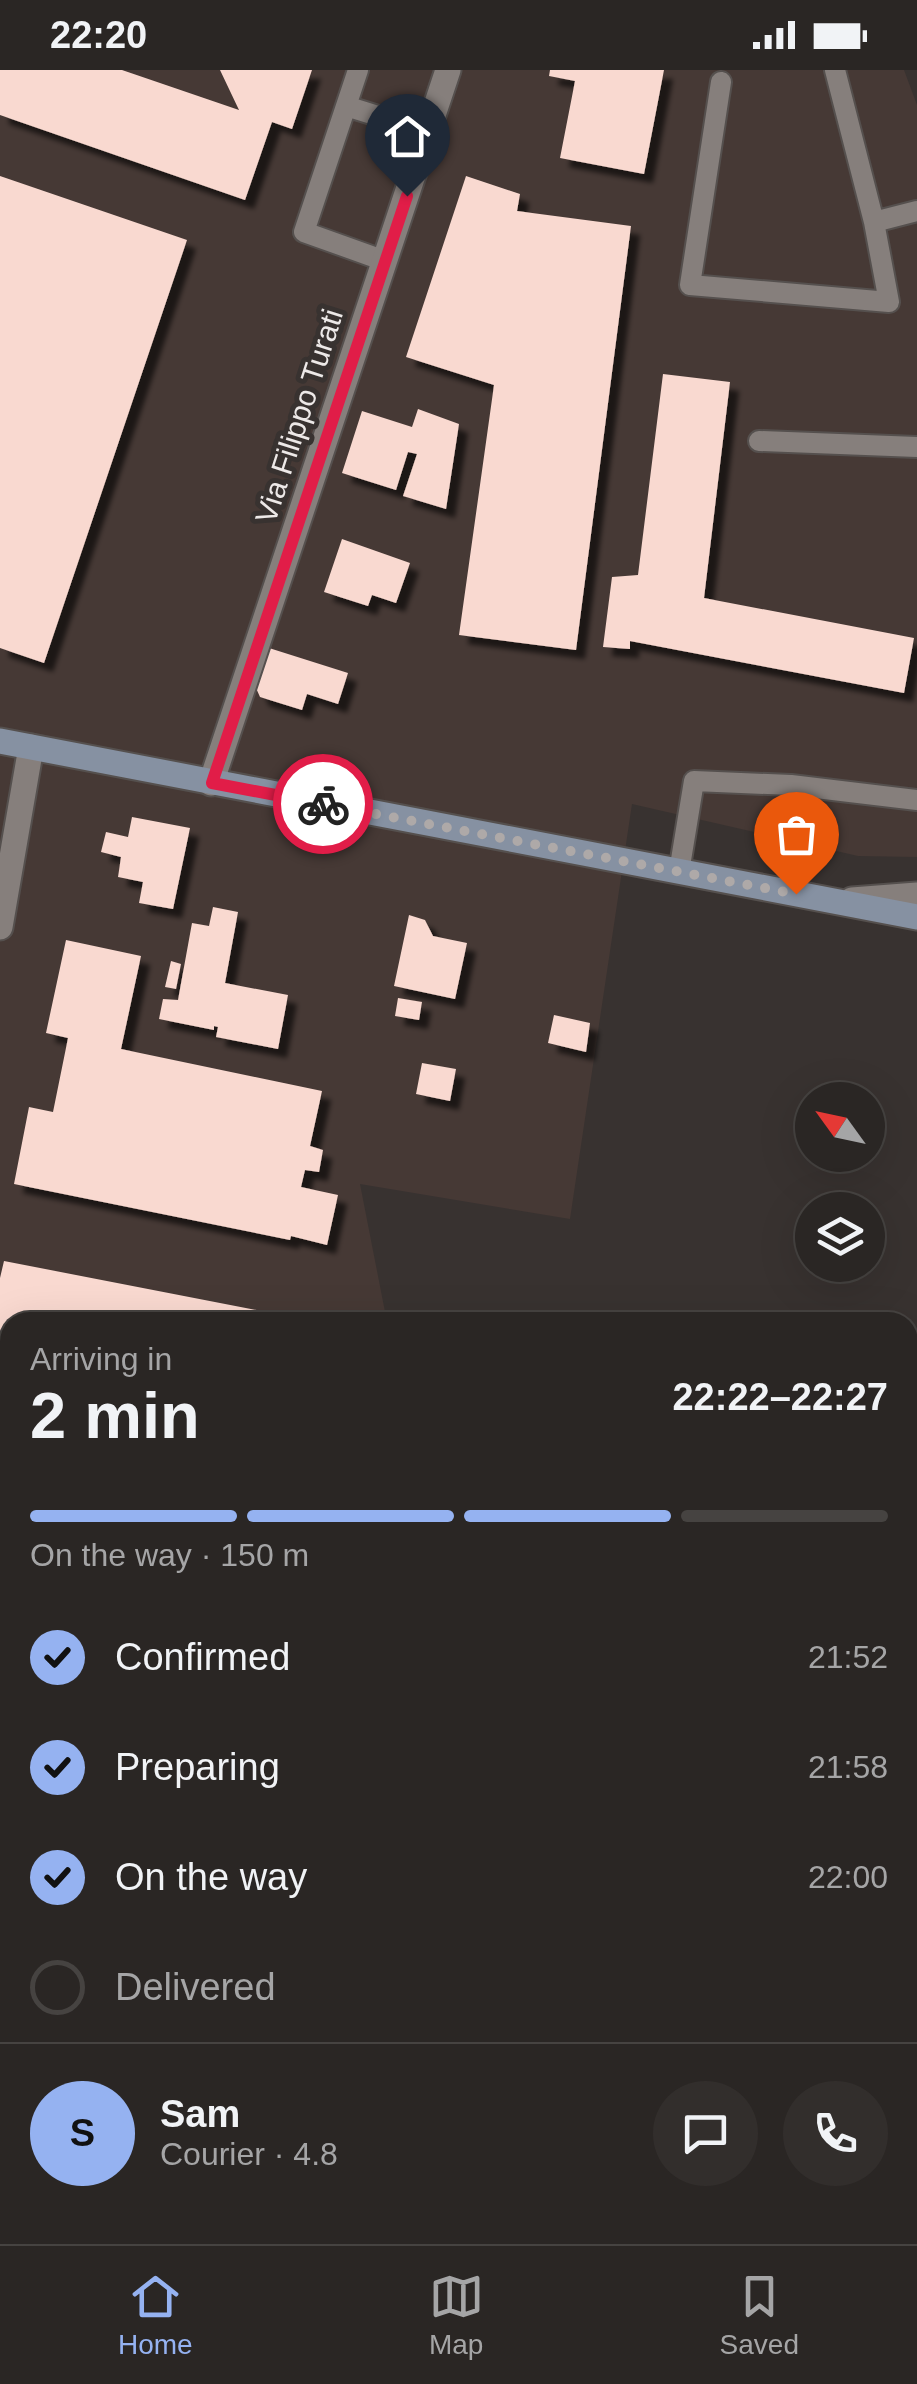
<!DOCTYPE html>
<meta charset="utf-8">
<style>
body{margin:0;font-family:Helvetica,sans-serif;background:#322e2c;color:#f1f3f6;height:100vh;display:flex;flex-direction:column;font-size:38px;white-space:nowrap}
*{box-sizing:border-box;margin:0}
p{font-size:32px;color:#a5a5a6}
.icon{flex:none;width:55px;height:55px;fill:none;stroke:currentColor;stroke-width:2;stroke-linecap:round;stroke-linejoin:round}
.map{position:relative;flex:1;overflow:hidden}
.details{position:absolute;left:0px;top:1242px;width:918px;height:932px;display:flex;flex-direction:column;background:#2a2624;border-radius:30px 30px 0 0;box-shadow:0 10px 40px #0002,0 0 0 2px #464341}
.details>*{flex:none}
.needle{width:65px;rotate:303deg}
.buttons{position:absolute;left:795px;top:1012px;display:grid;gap:20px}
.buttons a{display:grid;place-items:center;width:90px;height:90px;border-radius:50%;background:#2a2624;box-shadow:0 10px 40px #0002,0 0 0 2px #464341;font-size:50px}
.pin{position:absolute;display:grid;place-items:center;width:85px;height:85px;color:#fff;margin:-102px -42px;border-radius:50% 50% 50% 0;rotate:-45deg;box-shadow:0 0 10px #0007}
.pin .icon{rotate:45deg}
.courier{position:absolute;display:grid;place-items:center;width:100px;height:100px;margin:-50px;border:8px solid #e11d48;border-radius:50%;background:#fff;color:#222;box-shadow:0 2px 12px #0007}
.headline em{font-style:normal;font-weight:600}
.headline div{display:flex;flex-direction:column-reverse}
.headline{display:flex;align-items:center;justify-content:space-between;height:170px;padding:0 30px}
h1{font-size:65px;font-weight:600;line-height:75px}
.bar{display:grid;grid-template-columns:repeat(4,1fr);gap:15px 10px;align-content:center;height:120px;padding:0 30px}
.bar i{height:12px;border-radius:8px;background:#464341}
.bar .active{background:#95b2f1}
.bar p{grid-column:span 4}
.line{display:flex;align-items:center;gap:25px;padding:0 30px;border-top:2px solid #464341}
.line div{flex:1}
.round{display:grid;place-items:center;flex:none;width:105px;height:105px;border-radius:52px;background:#322e2c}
ol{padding:0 30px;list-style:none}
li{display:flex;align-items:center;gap:30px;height:110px}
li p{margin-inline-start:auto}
li .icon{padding:10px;border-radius:50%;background:#95b2f1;color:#111;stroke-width:4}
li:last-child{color:#a5a5a6}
li i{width:55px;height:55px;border:5px solid #464341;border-radius:50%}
.status{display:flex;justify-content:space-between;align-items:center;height:70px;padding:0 50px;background:#2a2624;direction:ltr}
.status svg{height:28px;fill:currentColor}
.tabs{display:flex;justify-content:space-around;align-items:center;height:140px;border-top:2px solid #464341;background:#2a2624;font-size:28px;color:#a5a5a6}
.tabs a{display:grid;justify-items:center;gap:5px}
.tabs .active{color:#95b2f1}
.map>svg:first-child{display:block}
.built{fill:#463935}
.building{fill:#f9d9d0;filter:url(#shadow)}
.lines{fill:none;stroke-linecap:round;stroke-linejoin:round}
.lane-casing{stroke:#55504e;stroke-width:24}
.street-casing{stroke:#55504e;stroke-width:29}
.secondary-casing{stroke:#55504e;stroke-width:29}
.lane{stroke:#867f7c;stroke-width:20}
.street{stroke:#867f7c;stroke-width:25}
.secondary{stroke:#8691a2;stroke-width:25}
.done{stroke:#aea9a8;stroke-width:10;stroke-dasharray:0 18}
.route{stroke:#e11d48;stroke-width:12}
.labels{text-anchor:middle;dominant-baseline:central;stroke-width:10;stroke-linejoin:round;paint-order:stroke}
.street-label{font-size:30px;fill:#ede9e8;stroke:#383230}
</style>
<div class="status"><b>22:20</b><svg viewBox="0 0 49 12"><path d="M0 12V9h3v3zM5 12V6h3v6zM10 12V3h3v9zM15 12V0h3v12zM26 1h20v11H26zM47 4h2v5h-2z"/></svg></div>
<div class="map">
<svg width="917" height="2174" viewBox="0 0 917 2174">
<defs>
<filter id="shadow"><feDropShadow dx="9" dy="9" stdDeviation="2.5" flood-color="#0009"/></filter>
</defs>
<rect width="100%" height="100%" fill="#383230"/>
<!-- built -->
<path class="built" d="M0,0h904l13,35v752l-59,-1 -226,-52 -62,415 -210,-35 27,138h-377v913h361l-1,9h-370z"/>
<!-- building -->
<path class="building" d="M0,0h122l117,40 -19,-40h92l-20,59 -20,-7 -27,78 -245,-85z
M550,0h114l-20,104 -84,-16 15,-77 -26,-5z
M0,106l187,64 -143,423 -44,-15z
M466,106l54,18 -3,17 114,15 -55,424 -117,-15 35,-250 -88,-28z
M663,304l67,8 -26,216 210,40 -10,55 -274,-52v8l-27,-2 9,-70 26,-2z
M418,339l41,15 -13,85 -43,-13 14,-42 -9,-2 -12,38 -54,-17 20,-62 50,16z
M342,469l68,24 -14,40 -24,-8 -4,11 -44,-14z
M269,578l79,25 -10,31 -31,-10 -5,16 -42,-13 -4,-9z
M132,747l58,11 -17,81 -34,-6 4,-21 -25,-5 3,-20 -20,-5 5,-20 22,5z
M213,837l25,5 -13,71 63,12 -10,54 -62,-12 2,-10 -4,-1v4l-55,-11 4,-20 15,1 14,-77 17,3z
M409,845l16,5 8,16 34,7 -12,56 -61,-13z
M66,870l75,16 -20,93 201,42 -12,55 13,4 -4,22 -14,-2 -4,17 37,8 -11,50 -36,-9 -1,4 -276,-56 15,-77 24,5 15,-74 -22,-5z
M171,891l10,3 -5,25 -11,-2z
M398,928l24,4 -3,18 -24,-4z
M554,945l36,8 -4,29 -38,-9z
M422,993l34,6 -6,32 -34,-7z
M4,1191l268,52 -2,9h-260v100l-10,-2v-142z
M0,1408l10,2v458l-10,-2z
M0,1972l10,2v191h161l-2,9h-169z
M257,2165h29l-2,9h-28z"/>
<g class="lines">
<defs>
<path id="lane" d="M358,0l-54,162 81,29
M835,0l39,152 43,-11
M721,12l-31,203 199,17 -15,-80
M346,36l83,26
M759,371l158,6
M679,802l15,-91 97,4 126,15"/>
<path id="street" d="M211,713l237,-713
M852,830l65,-5
M0,857l31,-180"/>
<path id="secondary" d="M0,671l917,176"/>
</defs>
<!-- lane casing -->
<use href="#lane" class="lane-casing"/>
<!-- street casing -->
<use href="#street" class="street-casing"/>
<!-- secondary casing -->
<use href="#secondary" class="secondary-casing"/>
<!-- lane -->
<use href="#lane" class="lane"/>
<!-- street -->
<use href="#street" class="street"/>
<!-- secondary -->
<use href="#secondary" class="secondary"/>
</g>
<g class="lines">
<!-- done -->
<path class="done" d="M323,734l473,90"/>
<!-- route -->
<path class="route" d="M323,734l-111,-21 195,-587"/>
</g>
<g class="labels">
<!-- street labels -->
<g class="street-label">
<text transform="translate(299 346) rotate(-72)">Via Filippo Turati</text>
</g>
</g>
</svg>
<div class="buttons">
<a><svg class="needle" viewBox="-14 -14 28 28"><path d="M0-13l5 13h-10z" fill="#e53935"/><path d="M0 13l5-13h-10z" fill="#a5a5a6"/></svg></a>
<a><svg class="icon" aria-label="layers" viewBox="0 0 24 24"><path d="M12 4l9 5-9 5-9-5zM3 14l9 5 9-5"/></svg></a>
</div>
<div class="pin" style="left:796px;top:824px;background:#ea580c"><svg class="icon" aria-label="bag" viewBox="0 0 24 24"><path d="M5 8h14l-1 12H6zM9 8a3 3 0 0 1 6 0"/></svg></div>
<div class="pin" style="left:407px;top:126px;background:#1f2937"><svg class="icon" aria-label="home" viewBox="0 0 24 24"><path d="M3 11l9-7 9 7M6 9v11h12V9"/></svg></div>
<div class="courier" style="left:323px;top:734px"><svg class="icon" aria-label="bike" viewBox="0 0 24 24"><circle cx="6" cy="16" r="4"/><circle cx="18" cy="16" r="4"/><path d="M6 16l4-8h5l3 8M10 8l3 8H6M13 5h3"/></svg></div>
<section class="details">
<div class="headline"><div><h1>2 min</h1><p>Arriving in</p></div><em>22:22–22:27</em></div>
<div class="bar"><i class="active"></i><i class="active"></i><i class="active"></i><i></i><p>On the way · 150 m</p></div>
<ol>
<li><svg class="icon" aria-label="check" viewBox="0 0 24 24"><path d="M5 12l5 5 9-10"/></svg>Confirmed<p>21:52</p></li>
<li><svg class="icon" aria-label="check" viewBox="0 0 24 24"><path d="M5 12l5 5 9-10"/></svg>Preparing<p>21:58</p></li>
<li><svg class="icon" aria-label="check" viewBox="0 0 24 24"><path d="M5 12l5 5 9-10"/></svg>On the way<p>22:00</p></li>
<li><i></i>Delivered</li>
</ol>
<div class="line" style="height:180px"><b class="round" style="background:#95b2f1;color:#111">S</b><div><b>Sam</b><p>Courier · 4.8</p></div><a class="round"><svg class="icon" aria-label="chat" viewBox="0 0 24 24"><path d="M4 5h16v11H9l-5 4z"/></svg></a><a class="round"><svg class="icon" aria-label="phone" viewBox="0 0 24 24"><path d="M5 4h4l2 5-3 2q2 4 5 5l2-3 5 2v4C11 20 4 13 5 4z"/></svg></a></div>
</section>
</div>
<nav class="tabs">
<a class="active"><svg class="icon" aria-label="home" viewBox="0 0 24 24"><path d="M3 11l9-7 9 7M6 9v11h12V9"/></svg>Home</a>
<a><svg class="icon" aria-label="map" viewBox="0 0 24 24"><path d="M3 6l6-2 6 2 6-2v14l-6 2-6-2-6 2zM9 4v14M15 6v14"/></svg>Map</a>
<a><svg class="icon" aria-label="saved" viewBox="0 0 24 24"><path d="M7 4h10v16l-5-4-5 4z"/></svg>Saved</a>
</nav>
